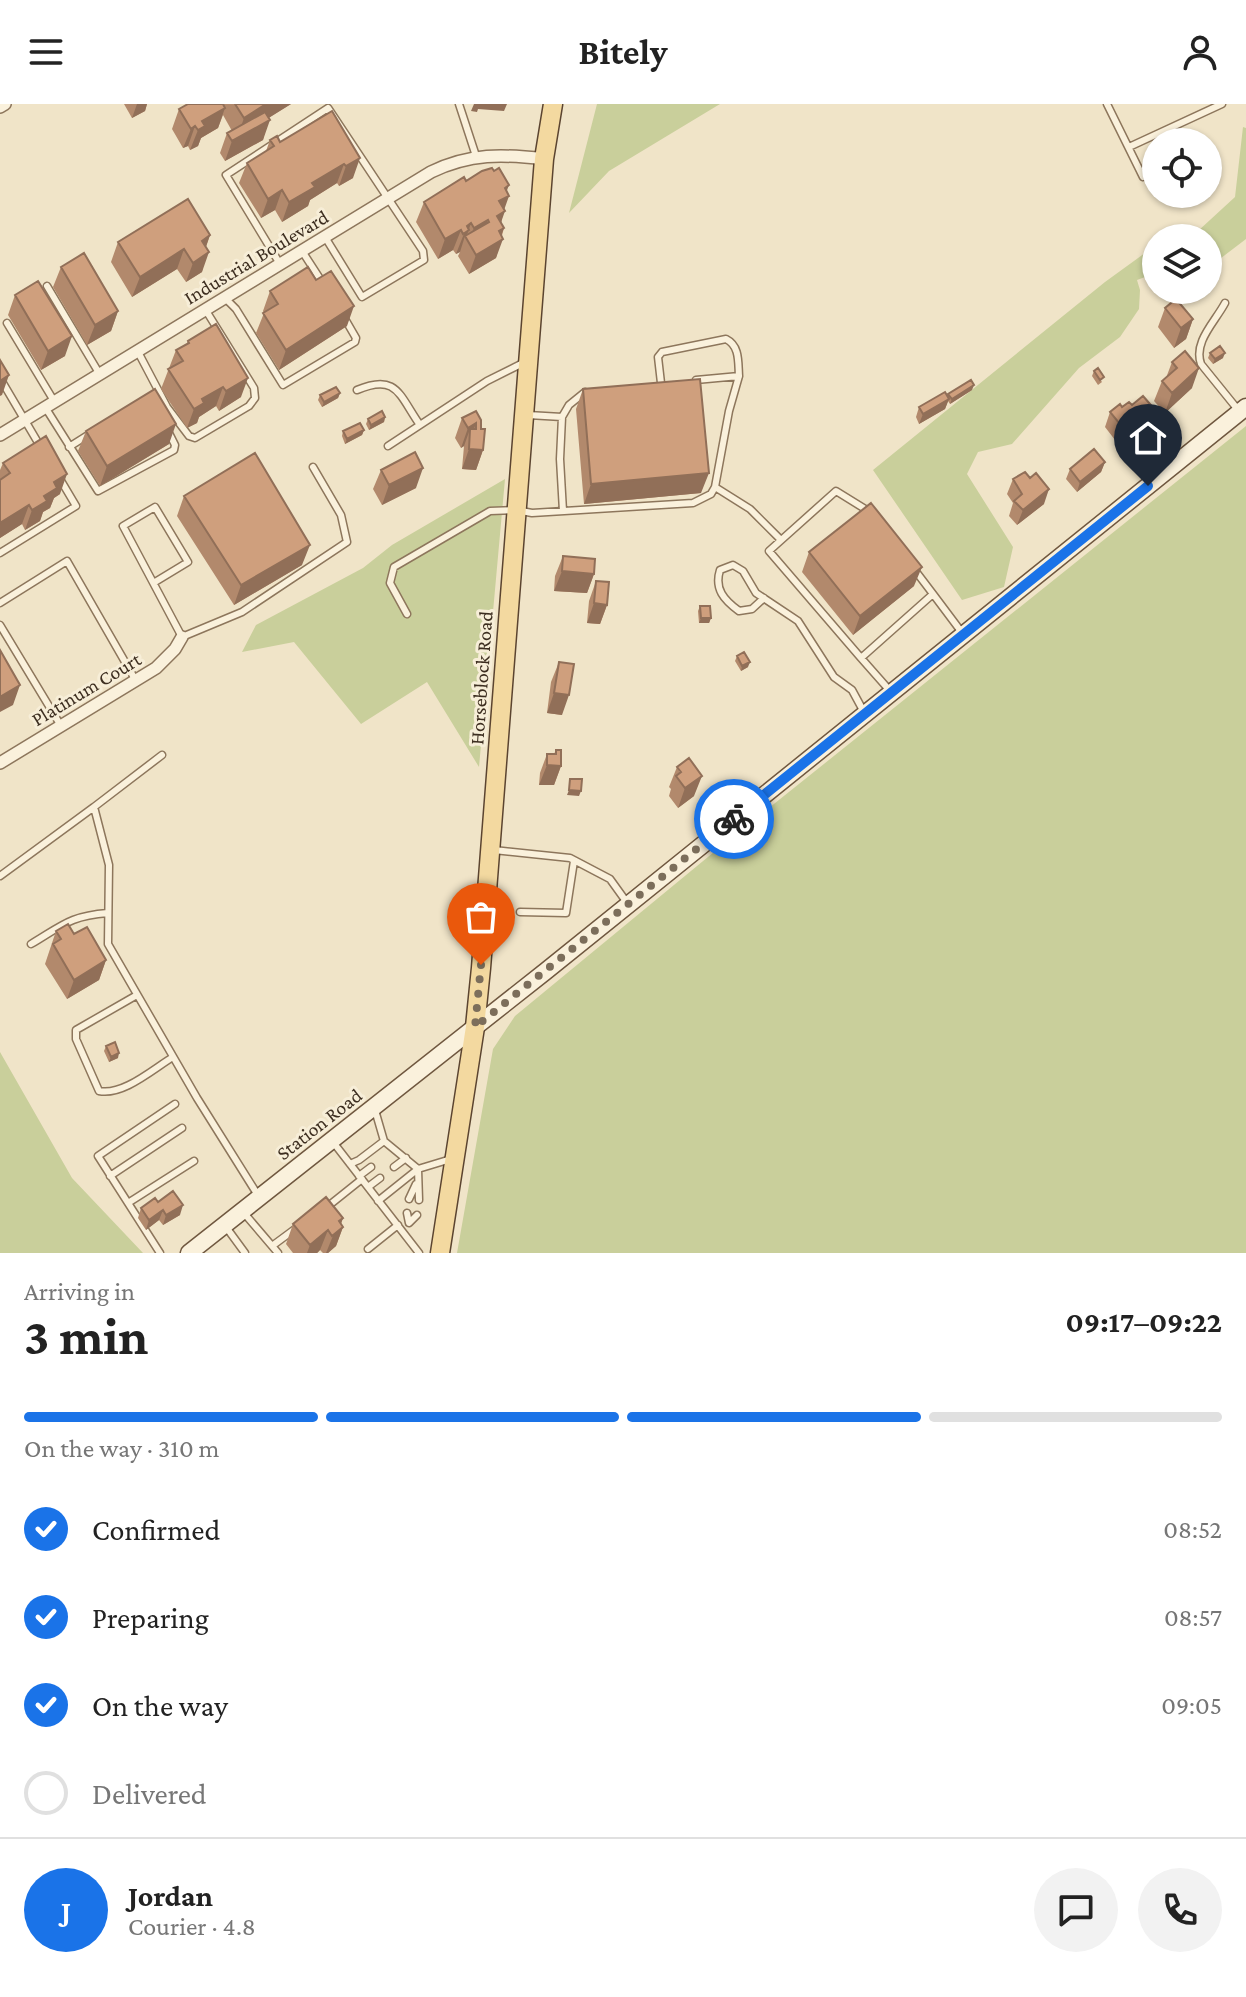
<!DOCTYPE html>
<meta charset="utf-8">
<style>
body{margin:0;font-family:"Crimson Pro",serif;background:#f2f2f2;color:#222;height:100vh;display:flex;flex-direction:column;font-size:30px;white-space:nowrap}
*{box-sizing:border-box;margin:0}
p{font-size:26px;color:#767676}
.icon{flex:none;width:44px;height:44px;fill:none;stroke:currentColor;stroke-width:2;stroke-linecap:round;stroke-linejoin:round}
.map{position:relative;height:1149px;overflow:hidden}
.sheet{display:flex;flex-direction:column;background:#fff;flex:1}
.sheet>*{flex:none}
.buttons{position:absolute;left:1142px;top:24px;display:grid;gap:16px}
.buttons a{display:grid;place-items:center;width:80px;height:80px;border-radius:50%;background:#fff;box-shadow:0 2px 6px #0004;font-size:40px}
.pin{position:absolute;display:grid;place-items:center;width:68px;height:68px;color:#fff;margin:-82px -34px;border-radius:50% 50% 50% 0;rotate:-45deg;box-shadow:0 0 8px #0007}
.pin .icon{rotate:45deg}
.courier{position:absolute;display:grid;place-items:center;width:80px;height:80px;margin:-40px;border:6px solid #1a73e8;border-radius:50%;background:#fff;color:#222;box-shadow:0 2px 10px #0007}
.head em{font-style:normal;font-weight:700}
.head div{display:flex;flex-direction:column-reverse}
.head{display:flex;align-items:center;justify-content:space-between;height:136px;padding:0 24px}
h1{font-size:52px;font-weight:700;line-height:60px}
.bar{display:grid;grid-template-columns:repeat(4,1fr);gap:12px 8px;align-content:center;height:96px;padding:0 24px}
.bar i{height:10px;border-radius:6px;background:#e0e0e0}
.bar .on{background:#1a73e8}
.bar p{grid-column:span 4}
.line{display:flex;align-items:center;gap:20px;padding:0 24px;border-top:2px solid #e0e0e0}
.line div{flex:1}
.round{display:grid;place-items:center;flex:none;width:84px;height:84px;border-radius:42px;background:#f2f2f2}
ol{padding:0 24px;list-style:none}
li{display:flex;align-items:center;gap:24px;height:88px}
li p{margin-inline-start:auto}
li .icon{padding:8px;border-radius:50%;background:#1a73e8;color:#fff;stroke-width:4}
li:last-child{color:#767676}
li i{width:44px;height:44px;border:4px solid #e0e0e0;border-radius:50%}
header{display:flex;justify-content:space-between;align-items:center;height:104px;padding:0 24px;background:#fff;font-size:36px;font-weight:700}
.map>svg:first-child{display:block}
.green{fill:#c9cf9b}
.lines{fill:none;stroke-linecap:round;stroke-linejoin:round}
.service-casing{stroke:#8d765c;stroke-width:9}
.minor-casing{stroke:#8d765c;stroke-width:14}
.secondary-casing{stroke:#6f573f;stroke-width:19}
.primary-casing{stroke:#5b4430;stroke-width:21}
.service{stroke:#faf1dc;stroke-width:6}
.minor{stroke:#faf1dc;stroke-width:11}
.secondary{stroke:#faf1dc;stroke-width:16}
.primary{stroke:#f3d9a0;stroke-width:18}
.wall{fill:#b2896c}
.shaded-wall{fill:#916f58}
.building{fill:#cf9f7d;stroke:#916f58;stroke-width:2}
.done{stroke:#7c6e5b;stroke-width:8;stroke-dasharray:0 14.4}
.route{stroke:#1a73e8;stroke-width:10}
.labels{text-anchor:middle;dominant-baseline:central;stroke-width:6;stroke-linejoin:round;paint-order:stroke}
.street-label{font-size:20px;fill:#3d2e20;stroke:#f7eed8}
</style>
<header><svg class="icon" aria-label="menu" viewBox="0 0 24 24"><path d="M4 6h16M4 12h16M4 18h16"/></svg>Bitely<svg class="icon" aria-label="person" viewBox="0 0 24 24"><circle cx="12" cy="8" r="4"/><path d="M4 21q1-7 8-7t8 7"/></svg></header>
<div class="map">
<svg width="1246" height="1149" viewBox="0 0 1246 1149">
<rect width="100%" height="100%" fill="#f0e4c8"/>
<!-- green -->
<path class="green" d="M597,0h123l-111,67 -40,42z
M1243,23l3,1v111l-38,29v-30h-34l24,-7 37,-34z
M1156,141v28l-19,7 3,10 -1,19 -19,28 -41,31 -67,76 -34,8 -11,22 46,73 -9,40 -42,13 -89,-130 232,-188z
M1246,322v827h-789l36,-204 22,-33 199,-164z
M505,375l-26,288 -52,-85 -66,42 -67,-82 -52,10 14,-27 107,-57 29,-23z
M0,948l72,126 71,75h-143z"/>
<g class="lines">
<defs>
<path id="service" d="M459,0l17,52
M1107,0l36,73
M1129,43l93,-43
M302,147l20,31
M280,160l-54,-89 102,-67 95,143 1,9 -62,37 -37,-60
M47,182l52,87
M224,193l12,12 47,76 72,-43 1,-4 -11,-19
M1225,199c-10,19 -32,39 -24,61l38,47
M7,219l47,78
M137,246l30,57 22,29 6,2 54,-32 6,-8 -1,-10 -49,-79
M0,274l40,68
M661,279l-3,-26 4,-5 64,-13c14,7 12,23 13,37l-43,4
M357,286c40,-17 42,5 63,35
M45,303l53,84 76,-41 1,-5 -7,-14
M528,311l34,2 7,-12 16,-13
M562,313l-2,42 3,52
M388,342l99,-65 38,-19
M69,343l19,-12
M715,383l35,22 31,31
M0,449l76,-47 -16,-27
M914,465l19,25
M155,478l33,-20 -33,-55 -32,19 59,111 60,-25 105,-70 -6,-27 -28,-48
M764,494l-12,11 -13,2c-15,-11 -25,-22 -19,-41l13,-5 10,6 13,22 42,28 36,56 18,13 13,24
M0,499l67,-42 69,120
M407,510l-17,-31 4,-16 96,-56 26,-1 16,3 161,-10 18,-9 4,-7 14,-76 10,-35
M0,521l61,101
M861,554l-92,-107 67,-60 34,21
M891,588l-30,-34 72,-64 30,40
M94,703l68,-52
M494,746l76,8 40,21 18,25
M0,772l94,-69 15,58 -1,79 89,154 62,99
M520,808l46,1 8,-52
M31,840c32,-19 39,-28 77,-31
M137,891l-61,35v9l23,52c24,5 54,-22 74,-34
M375,1006l9,31 34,28
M333,1038l86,111
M350,1060l9,-4 25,-19
M394,1063l12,-9
M418,1065l1,31
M110,1072l72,-48
M359,1072l12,-9
M368,1083l12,-9
M409,1095l7,-15
M378,1097l40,-32 33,-10
M128,1099l66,-42
M327,1103l35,-28
M244,1109l34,40
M407,1109l2,10 8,-8
M226,1123l19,26
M272,1142l23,-17
M368,1145l30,-24
M160,1149l-62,-97 77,-52"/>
<path id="minor" d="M0,3l5,-3
M0,331l431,-263c39,-19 72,-18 113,-13
M0,659l156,-95 19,-19 7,-12"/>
<path id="secondary" d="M189,1149l357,-282 700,-564"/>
<path id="primary" d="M440,1149l35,-226 6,-59 63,-809 9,-55"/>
</defs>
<!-- service casing -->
<use href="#service" class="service-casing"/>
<!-- minor casing -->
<use href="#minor" class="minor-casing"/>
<!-- secondary casing -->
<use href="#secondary" class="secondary-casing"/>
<!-- primary casing -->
<use href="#primary" class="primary-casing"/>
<!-- service -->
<use href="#service" class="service"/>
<!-- minor -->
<use href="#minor" class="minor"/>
<!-- secondary -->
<use href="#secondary" class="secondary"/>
<!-- primary -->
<use href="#primary" class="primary"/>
</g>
<!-- wall -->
<path class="wall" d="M124,0h23l-2,7 -13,7z
M188,0h103l-23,14 -5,22 -38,21 -5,-8 7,-20 5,-2 -9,-16 -5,13 -17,10 -3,8 -8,4 -2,-4 -5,2 -11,-19 7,-20z
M332,7l21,67 -14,8 -2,-3 -27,17 -2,6 -26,16 -7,-12 -14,8 -22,-35 8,-20 19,-12 4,-11 10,2z
M466,77l41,10 -6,33 3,4 -8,30 -27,16 -11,-18 2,-4 -4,2 -3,-4 -15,9 -22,-37 8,-20z
M210,131l-4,12 -4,25 -16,10 -9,-13 -45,28 -21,-35 7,-20z
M61,163l57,44 -7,20 -24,14 -34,-58z
M316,176l31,46 -68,44 -23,-37 8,-20 -1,-2 7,-20z
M15,191l50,61 -24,14 -33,-55z
M1165,204l28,11 -7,20 -12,9 -16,-21z
M188,237l53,56 -22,14 -3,-5 -17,11 -2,6 -10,5 -26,-39 15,-39 11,-6z
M1210,249l13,5 -10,6 -5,-6z
M1172,258l20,26 -27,25 -11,-12 8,-20 4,-3z
M1094,267l8,11 -4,3 -6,-9z
M583,285l118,104 -117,11 -8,-95z
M972,286l-22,14 -2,-3 -3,8 -26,15 -3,-7 3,-10 28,-10 1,-3z
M340,289l-2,5 -16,9 -4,-7 2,-5z
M1132,301l24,6 -6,15 -28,23 -17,-22 5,-15 12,-5z
M476,307l5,18 2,21 -7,20 -14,-1 2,-23 -3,2 -6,-10 7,-20z
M385,313l-1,5 -15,8 -3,-6 2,-5z
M364,326l-2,5 -17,9 -3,-8 1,-5z
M86,327l83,13 -69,42 -22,-35z
M1105,358l-4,10 -24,20 -11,-13 4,-10z
M3,359l57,31 -6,4 -4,10 -7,4 -3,9 -15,9 -3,-6 -22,14v-68z
M381,366l35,18 -34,17 -9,-16z
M1013,375l31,25 -27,21 -8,-9 4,-13 -6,-9z
M184,392l118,69 -68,40 -57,-89z
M809,448l105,34 -61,49 -51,-63z
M563,452l31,18 -7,19 -33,-2 1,-15z
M596,477l11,24 -7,19 -13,-1 2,-22z
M700,502l11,12 -2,5h-10l-1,-12z
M737,552l11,11 -7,4 -6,-10z
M559,558l3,53 -15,-2 4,-31z
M556,646l5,16 -7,19h-15l1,-12 7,-19h7z
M677,663l17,29 -16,12 -9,-12 2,-7 -2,-2z
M56,827l18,3 32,26 -7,20 -32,19 -22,-35z
M106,942l12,12 -9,4 -5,-11z
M158,1098l22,13 -17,10 -4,-5 -13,10 -8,-12 3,-10z
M343,1114l-2,6 2,3 -7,19 -8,7h-5l-3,-3 -3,3h-24l-7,-9 7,-20z"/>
<!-- shaded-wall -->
<path class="shaded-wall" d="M137,0h10l-2,7 -13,7z
M266,0h25l-54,34 7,-20z
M474,0h33l-3,7 -26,-2 -1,3 -6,-1z
M225,4l-7,20 -17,10 -3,8 -8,4 8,-20 4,-9z
M270,16l-7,20 -38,21 7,-20z
M195,22l-7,20 -5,2 8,-19z
M360,54l-7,20 -14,8 7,-20z
M344,60l-7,19 -27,17 -2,6 -26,16 7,-20 23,-19z
M509,81l-5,13 5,-2 -6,17 2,-2 -7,20 -6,-10 13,-33z
M282,86l-7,20 -14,8 7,-19z
M488,116l-8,19 -12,3 6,-14z
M471,119l-5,15 -1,-2 -5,16 -4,2 11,-28z
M504,124l-5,13 4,-2 -7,19 -27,16 7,-19 23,-24z
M461,126l-8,20 -15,9 7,-20z
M210,131l-7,20 -1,-14z
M184,145l-7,20 -45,28 8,-20z
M209,148l-7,20 -16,10 7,-19z
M354,202l-7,20 -68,44 7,-20z
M118,207l-7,20 -24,14 8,-20z
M1193,215l-7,20 -12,9 7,-20z
M72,232l-7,20 -24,14 7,-19z
M1225,249l-2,5 -10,6 2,-5z
M1199,264l-7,20 -27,25 7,-20z
M9,271l-7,20 -2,1v-15z
M248,274l-7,19 -22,14 7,-20z
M974,281l-2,5 -22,14 2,-5z
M223,283l-7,19 -17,11 -2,6 -10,5 7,-19 8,-10z
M340,289l-2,5 -16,9 2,-5z
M949,295l-4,10 -26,15 4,-10z
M1156,307l-6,15 -28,23 6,-15z
M385,313l-1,5 -15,8 2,-5z
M476,319l-6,18v-12l-6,17 -3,2 7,-20z
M176,320l-7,20 -69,42 7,-20z
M364,326l-2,5 -17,9 2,-5z
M469,345l14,1 -7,20 -14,-1z
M1105,358l-4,10 -24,20 3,-10z
M423,364l-7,20 -34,17 7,-20z
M709,369l-8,20 -117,11 7,-20z
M67,370l-7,20 -6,4 -4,10 -7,4 -3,9 -15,9 7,-20 22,-28z
M1049,385l-5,15 -27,21 6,-15z
M29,401l-7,19 -22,14v-15z
M310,441l-8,20 -68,40 7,-20z
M922,463l-8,19 -61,49 7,-19z
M562,467l32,3 -7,19 -33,-2z
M594,499l13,2 -7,19 -13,-1z
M701,514h10l-2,5h-10z
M750,558l-2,5 -7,4 1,-5z
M20,581l-7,20 -13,7v-15z
M554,589l15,2 -7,20 -15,-2z
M547,661l14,1 -7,19h-15z
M702,672l-8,20 -16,12 7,-20z
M569,686l12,1 -2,5 -12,-1z
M106,856l-7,20 -32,19 7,-19z
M119,949l-1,5 -9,4 2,-5z
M183,1101l-3,10 -17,10 3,-10z
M163,1106l-4,10 -13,10 3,-10z
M343,1114l-5,13 5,-4 -7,19 -8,7h-2l13,-32z
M328,1126l-8,20 -3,3h-10l3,-8z"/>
<!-- building -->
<path class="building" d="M188,0h35l2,4 -23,13 3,5 -7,4 -3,-4 -4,3 -12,-20z
M235,0h31l-22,14z
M332,7l28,47 -14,8 -2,-2 -32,19 3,4 -26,15 -7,-12 -14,9 -21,-36 27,-17 -4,-6 7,-4 3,6z
M265,8l5,8 -38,21 -5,-8z
M492,64l2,3 5,-3 10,17 -4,3 4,8 -10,5 6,10 -8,5 7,12 -5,3 4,8 -27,16 -11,-19 24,-14 -1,-2 -14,8 -3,-5 -4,3 2,4 -6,4 -2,-4 -16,9 -21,-37 40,-25 2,4 16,-10z
M188,95l22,36 -8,6 7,11 -16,11 -9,-14 -44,28 -22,-35z
M84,149l34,58 -23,14 -34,-58z
M308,163l8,13 15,-9 23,35 -68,44 -23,-37 15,-9 -8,-13z
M38,177l34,55 -24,15 -33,-56z
M1176,195l17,20 -12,9 -16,-20z
M216,220l32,54 -22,13 -3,-4 -21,12 2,4 -10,6 -26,-40 15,-8 -7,-11 13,-7 -1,-2z
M1220,242l5,7 -10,6 -5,-6z
M1185,247l14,17 -27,25 -10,-12 15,-13 -5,-6z
M0,256l9,15 -9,6z
M1098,264l6,9 -4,3 -6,-9z
M700,275l9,94 -118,11 -8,-95z
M971,276l3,5 -22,14 -4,-5z
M336,283l4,6 -16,9 -4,-7z
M155,285l21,35 -69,42 -21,-35z
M945,288l4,7 -26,15 -4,-7z
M1143,292l13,15 -28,23 -18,-22 10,-8 2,3 7,-5 3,3z
M382,307l3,6 -14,8 -3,-6z
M476,307l5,9v9h4l-2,21 -14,-1 1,-20h6v-6l-8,5 -6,-10z
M360,319l4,7 -17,9 -4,-8z
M46,332l21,38 -13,8 3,6 -13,8 3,5 -15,9 -3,-5 -29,18v-43l10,-7 -7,-10z
M1094,345l11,13 -25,20 -10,-13z
M415,348l8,16 -34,17 -8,-15z
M255,349l55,92 -69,40 -57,-89z
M1025,368l5,6 6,-5 13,16 -26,21 -9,-9 8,-7 -9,-15z
M871,399l51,64 -62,49 -51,-64z
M563,452l32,3 -1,15 -32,-3z
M596,477l13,1 -2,23 -13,-2z
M700,502h10l1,12h-10z
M0,546l20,35 -20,12z
M744,548l6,10 -8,4 -5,-10z
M559,558l15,2 -5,31 -15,-2z
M556,646h5v16l-14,-1v-11h9z
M689,654l13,18 -17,12 -9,-12 5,-4 -4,-5z
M570,675h12l-1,12 -12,-1z
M68,820l6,10 13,-7 19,33 -32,20 -21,-36 8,-5 -5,-8z
M115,938l4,11 -8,4 -5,-11z
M173,1087l10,14 -17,10 -3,-5 -14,10 -8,-12 14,-10 3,4z
M326,1093l17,21 -4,3 4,6 -11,9 -4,-6 -18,15 -17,-21z"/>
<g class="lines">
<!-- done -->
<path class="done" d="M481,861l-6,62 259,-208"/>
<!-- route -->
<path class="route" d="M734,715l414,-333"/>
</g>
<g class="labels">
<!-- street labels -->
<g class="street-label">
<text transform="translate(256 153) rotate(-31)">Industrial Boulevard</text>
<text transform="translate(481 574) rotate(-86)">Horseblock Road</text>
<text transform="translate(86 585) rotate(-31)">Platinum Court</text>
<text transform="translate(319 1020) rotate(-38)">Station Road</text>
</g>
</g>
</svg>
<div class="buttons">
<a><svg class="icon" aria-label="locate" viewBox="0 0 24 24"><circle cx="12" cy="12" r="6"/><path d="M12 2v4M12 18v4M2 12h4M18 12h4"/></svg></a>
<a><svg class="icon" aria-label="layers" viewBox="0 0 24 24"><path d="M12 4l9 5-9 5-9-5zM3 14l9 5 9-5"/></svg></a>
</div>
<div class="pin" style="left:481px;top:861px;background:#ea580c"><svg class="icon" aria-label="bag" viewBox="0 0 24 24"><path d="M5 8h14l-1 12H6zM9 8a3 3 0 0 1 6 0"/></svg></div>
<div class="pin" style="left:1148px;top:382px;background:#1f2937"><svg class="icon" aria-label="home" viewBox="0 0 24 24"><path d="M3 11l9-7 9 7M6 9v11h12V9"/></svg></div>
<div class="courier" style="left:734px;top:715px"><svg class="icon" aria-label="bike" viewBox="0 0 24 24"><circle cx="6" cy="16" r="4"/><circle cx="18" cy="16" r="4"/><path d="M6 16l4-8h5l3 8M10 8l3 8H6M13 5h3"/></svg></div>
</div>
<section class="sheet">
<div class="head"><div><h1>3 min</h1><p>Arriving in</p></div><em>09:17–09:22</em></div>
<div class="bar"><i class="on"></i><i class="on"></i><i class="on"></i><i></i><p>On the way · 310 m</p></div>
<ol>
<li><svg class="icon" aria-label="check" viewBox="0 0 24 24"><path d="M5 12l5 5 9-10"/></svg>Confirmed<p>08:52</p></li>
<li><svg class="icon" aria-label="check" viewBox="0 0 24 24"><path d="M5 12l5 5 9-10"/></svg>Preparing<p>08:57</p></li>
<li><svg class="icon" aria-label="check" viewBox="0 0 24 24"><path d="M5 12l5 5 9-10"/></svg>On the way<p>09:05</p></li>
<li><i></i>Delivered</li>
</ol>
<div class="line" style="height:144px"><b class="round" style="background:#1a73e8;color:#fff">J</b><div><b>Jordan</b><p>Courier · 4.8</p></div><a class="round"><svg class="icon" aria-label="chat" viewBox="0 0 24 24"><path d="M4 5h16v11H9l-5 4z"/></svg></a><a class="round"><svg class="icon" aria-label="phone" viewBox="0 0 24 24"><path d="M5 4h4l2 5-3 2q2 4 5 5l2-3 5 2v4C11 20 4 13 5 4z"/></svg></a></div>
</section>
